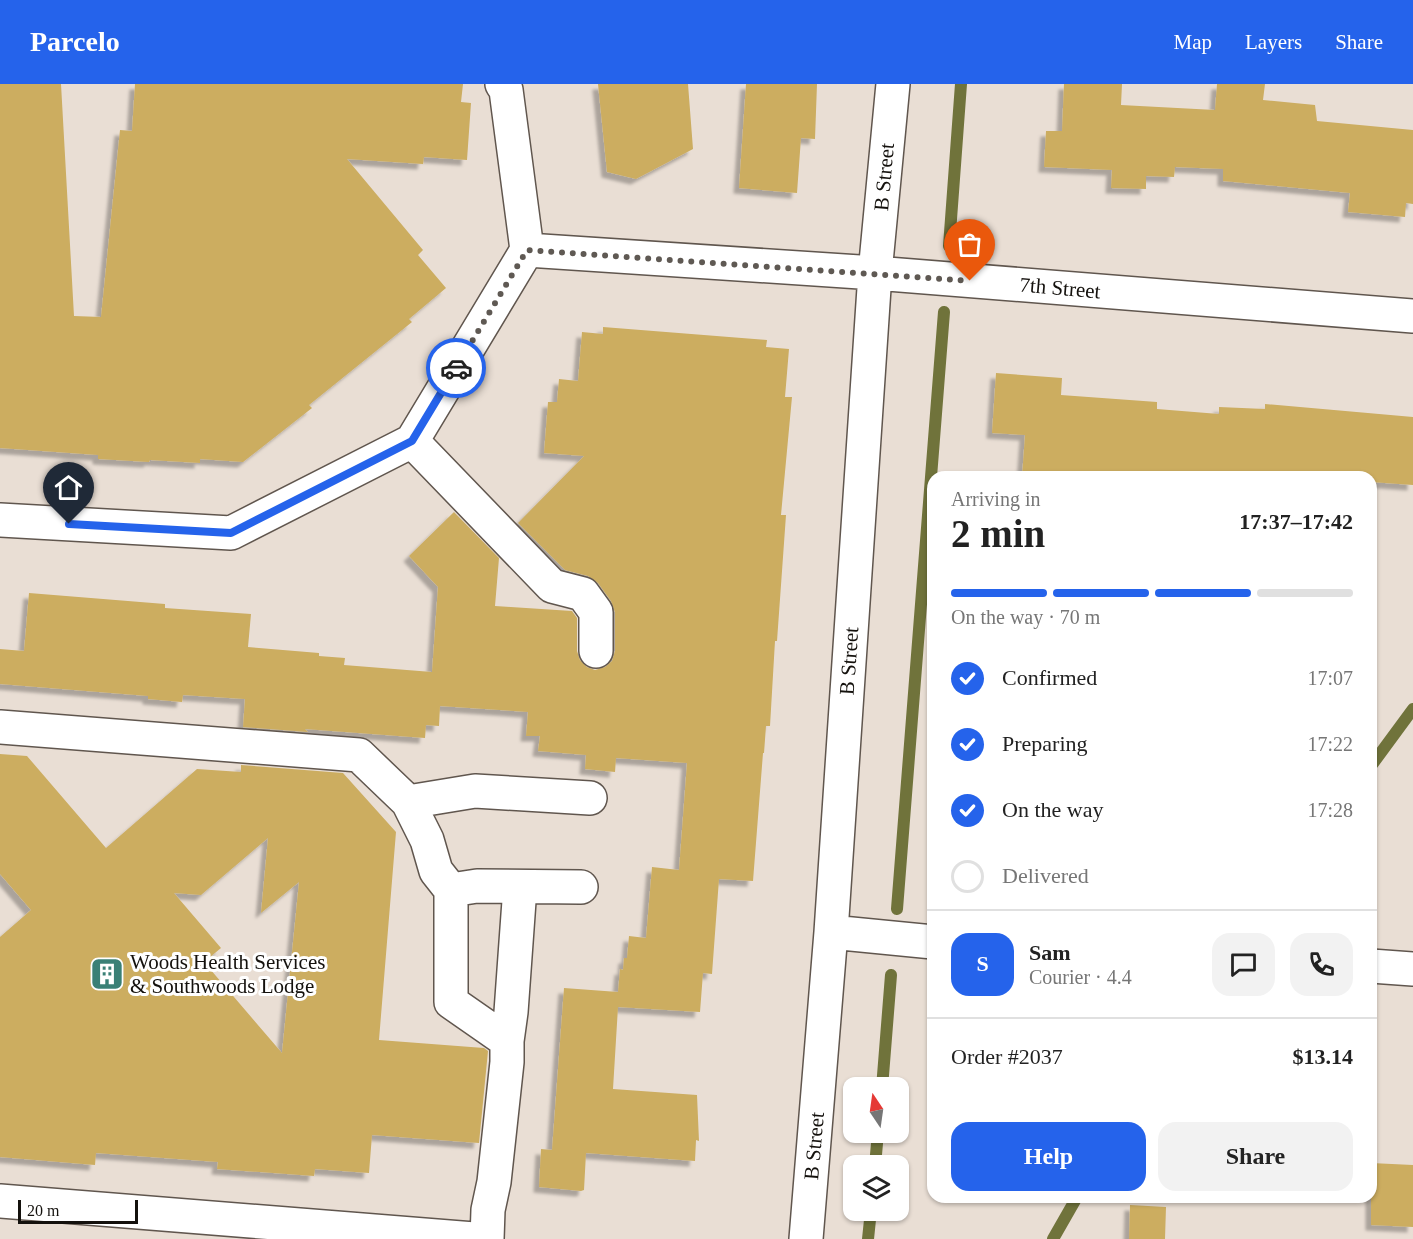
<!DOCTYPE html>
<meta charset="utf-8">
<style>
body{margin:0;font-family:Georgia,serif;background:#f2f2f2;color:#222;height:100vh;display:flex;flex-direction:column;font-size:22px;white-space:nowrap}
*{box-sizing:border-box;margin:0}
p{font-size:20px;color:#767676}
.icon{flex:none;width:33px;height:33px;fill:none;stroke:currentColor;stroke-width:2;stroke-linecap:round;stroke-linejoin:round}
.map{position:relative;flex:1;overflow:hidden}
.sheet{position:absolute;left:927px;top:387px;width:450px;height:732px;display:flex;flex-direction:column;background:#fff;border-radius:18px;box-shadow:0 2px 4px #0004}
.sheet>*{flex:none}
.needle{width:39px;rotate:347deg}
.tools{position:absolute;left:843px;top:993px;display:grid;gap:12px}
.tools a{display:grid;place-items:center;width:66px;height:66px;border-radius:12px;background:#fff;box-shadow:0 2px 4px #0004;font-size:30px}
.scale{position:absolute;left:18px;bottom:15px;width:120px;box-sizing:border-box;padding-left:6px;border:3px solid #14110d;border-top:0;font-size:16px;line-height:21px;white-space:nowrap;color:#14110d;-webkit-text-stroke:4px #fff;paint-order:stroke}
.pin{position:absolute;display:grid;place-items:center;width:51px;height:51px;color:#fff;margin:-62px -26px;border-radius:50% 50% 50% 0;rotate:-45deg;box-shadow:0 0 6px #0007}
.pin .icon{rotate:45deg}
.courier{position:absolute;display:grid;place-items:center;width:60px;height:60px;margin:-30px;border:4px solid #2563eb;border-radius:50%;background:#fff;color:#222;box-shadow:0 2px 8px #0007}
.head em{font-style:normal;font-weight:600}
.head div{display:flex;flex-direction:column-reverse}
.head{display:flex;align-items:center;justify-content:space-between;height:102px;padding:0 24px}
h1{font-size:39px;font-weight:600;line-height:45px}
.bar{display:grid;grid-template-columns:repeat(4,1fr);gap:9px 6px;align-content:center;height:72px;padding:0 24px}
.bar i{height:8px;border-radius:4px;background:#e0e0e0}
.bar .on{background:#2563eb}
.bar p{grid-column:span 4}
.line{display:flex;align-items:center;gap:15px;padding:0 24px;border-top:2px solid #e0e0e0}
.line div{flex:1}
.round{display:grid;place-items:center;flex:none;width:63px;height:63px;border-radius:18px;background:#f2f2f2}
ol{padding:0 24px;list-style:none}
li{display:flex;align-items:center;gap:18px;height:66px}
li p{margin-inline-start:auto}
li .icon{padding:6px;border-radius:50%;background:#2563eb;color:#fff;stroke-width:4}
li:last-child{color:#767676}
li i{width:33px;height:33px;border:3px solid #e0e0e0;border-radius:50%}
.primary-button{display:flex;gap:12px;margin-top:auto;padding:12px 24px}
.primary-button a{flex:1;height:69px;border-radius:18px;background:#2563eb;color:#fff;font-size:24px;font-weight:600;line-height:69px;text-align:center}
.primary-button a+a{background:#f2f2f2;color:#222}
header{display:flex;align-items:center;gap:36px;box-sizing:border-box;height:84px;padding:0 30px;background:#2563eb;color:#fff}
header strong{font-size:28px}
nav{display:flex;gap:33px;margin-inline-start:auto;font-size:21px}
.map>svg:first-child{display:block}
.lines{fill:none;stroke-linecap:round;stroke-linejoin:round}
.stream{stroke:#70733b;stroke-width:12}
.building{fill:#ccad61;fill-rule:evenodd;filter:url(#shadow)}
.minor-casing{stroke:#60564e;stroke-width:36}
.minor{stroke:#fff;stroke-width:33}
.done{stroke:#5f5953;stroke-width:6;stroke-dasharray:0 10.8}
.route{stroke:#2563eb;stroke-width:8}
.labels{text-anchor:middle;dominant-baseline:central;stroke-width:6;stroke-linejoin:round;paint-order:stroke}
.street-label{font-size:21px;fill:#14110d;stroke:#fff}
.poi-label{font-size:21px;fill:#14110d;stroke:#fff;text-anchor:start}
</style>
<header>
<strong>Parcelo</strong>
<nav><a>Map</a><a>Layers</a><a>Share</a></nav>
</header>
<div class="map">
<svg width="1413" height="1155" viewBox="0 0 1413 1155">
<defs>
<filter id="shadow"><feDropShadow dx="-5.5" dy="5.5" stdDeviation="1.5" flood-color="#0004"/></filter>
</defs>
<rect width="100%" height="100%" fill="#e9ded4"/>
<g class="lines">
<!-- stream -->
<path class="stream" d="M949,162l12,-162
M1371,682l42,-57
M897,825l47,-597
M882,1004l9,-113
M875,1082l3,-34
M868,1155l3,-29
M1053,1155l24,-42"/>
</g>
<!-- building -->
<path class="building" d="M0,0h61l13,232 27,1 19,-187 12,1 3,-47h328l-2,18 10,1 -4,57 -43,-3 -1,7 -76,-5 76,91 -5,5 28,33 -37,31 3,3 -103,83 3,3 -69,54 -43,-3v4l-50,-3 -1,2 -51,-3v-4l-98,-7z
M598,0h90l5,65 -57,30 -29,-7z
M746,0h71l-2,55 -14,-1 -4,55 -58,-5z
M1064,0h58l-1,21 94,5 2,-26h48l-2,16 52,5 2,16 96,9v74l-7,-1 -1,14 -57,-5 2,-19 -127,-12v-12l-48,-2 -1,10 -28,-1v13l-35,-1 1,-18 -68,-3 2,-36h16z
M603,243l164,13 -1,7 23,2 -4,48h7l-11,118h5l-9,126h-2l-5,85h-4l-2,27h-1l-10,128 -34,-2 -7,95 -9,-1 -3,39 -82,-5 -5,82 84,6 2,46 -3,-1 -1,21 -109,-8 -2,37 -3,1 -42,-4 2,-38 11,1 12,-162 54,4 2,-23 3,1 1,-12h3l2,-22 17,2 6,-71 27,3 8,-107 -71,-5 -1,14 -30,-3 1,-14 -48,-4 2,-15h-14l2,-24 -88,-6 -1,20 -13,-1 -1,13 -120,-9 3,3 -65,-5 2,-28 -62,-4 -1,7 -34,-3v-3l-148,-12v-35l24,2 5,-58 136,11v4l86,6 -3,33 71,6v3l26,2 -1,7 88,7 6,-85 -29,-31 45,-44 45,46 -4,48 77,5 5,7v33l3,9 7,7 8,3 10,-3 7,-6 3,-10v-39l-4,-11 -13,-18 -10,-7 -23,-6 -47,-47 66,-67 -40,-3 4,-51h9l2,-23 19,2 4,-49 21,2z
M996,289l66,5 -1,17 96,7v7l62,5v-7l46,2v-5l148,13v68l-42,-3v-5h-349l3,-42 -33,-2z
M0,670l27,2 79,92 91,-79 44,3v-7l102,8 53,59 -17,208 105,8 4,3 -9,92 -107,-8 -3,38 -54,-4 -1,7 -97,-7 1,-7 -122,-9 -1,12 -95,-8v-220l31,-27 -31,-36zM268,754l-7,75 38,-31 -17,171 -78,-91 17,-14 -47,-55 27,2z
M1371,1079l42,2v62l-42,-2z
M1130,1121l36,2 -1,32h-36z"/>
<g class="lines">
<defs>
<path id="minor" d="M527,166l348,23 538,43
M412,357l140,145 31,8 13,18v39
M0,436l231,13 181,-92 115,-191 -21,-160 -4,-6
M0,643l359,28 49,47 19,38 9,31 15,19v112l56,39
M408,718l67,-11 115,7
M451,806l26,-4 104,1
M831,848l102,10
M1371,882l42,3
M0,1117l474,38
M487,1155l1,-29 6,-28 13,-120v-21l4,-29 9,-125
M806,1155l25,-307 44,-659 18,-189"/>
</defs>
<!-- minor casing -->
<use href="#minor" class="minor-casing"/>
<!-- minor -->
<use href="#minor" class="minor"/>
</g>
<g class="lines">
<!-- done -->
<path class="done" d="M456,284l71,-118 443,31"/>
<!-- route -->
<path class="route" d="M69,440l162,9 181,-92 44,-73"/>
</g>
<!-- icons -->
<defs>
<symbol id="building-square" viewBox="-11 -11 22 22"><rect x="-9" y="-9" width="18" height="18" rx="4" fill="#3a8076" stroke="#fff"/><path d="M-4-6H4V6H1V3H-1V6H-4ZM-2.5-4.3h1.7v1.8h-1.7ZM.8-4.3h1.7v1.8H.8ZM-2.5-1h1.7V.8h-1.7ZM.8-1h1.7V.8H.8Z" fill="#fff"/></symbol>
</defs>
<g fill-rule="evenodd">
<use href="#building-square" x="88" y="871" width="38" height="38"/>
</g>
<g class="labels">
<!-- street labels -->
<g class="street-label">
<text transform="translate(884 93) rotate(-85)">B Street</text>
<text transform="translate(1060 204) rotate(5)">7th Street</text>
<text transform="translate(849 577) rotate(-86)">B Street</text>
<text transform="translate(814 1062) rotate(-85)">B Street</text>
</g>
<!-- poi labels -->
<g class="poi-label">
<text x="130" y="878">Woods Health Services<tspan x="130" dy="24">&amp; Southwoods Lodge</tspan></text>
</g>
</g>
</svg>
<div class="tools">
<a><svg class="needle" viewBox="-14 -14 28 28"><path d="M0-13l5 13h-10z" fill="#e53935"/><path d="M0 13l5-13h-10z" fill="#767676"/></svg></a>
<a><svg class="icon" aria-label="layers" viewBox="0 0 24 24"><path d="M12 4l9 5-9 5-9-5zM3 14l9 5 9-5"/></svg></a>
</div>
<div class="scale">20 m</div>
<div class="pin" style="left:970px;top:197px;background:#ea580c"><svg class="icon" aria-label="bag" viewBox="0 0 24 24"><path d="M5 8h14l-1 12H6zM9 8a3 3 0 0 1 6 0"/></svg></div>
<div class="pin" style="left:69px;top:440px;background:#1f2937"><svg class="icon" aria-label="home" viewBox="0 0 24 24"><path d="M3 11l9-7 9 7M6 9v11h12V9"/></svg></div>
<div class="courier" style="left:456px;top:284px"><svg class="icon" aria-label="car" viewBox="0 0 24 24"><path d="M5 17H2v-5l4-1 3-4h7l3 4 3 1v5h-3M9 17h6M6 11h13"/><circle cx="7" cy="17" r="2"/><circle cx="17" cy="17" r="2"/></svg></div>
<section class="sheet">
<div class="head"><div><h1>2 min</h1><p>Arriving in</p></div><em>17:37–17:42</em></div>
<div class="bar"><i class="on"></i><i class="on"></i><i class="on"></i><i></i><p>On the way · 70 m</p></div>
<ol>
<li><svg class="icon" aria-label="check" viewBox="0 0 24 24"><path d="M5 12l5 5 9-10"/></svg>Confirmed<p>17:07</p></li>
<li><svg class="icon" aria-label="check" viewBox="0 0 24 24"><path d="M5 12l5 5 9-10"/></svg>Preparing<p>17:22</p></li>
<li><svg class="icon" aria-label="check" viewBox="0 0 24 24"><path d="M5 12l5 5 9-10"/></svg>On the way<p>17:28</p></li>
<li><i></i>Delivered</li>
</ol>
<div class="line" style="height:108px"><b class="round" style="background:#2563eb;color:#fff">S</b><div><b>Sam</b><p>Courier · 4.4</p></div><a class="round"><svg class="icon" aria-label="chat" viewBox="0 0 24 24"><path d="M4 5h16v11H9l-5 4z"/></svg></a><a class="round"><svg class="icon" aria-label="phone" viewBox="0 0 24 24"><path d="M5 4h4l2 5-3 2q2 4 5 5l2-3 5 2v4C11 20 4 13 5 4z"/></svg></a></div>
<div class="line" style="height:78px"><div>Order #2037</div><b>$13.14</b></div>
<div class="primary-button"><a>Help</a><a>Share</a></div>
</section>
</div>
